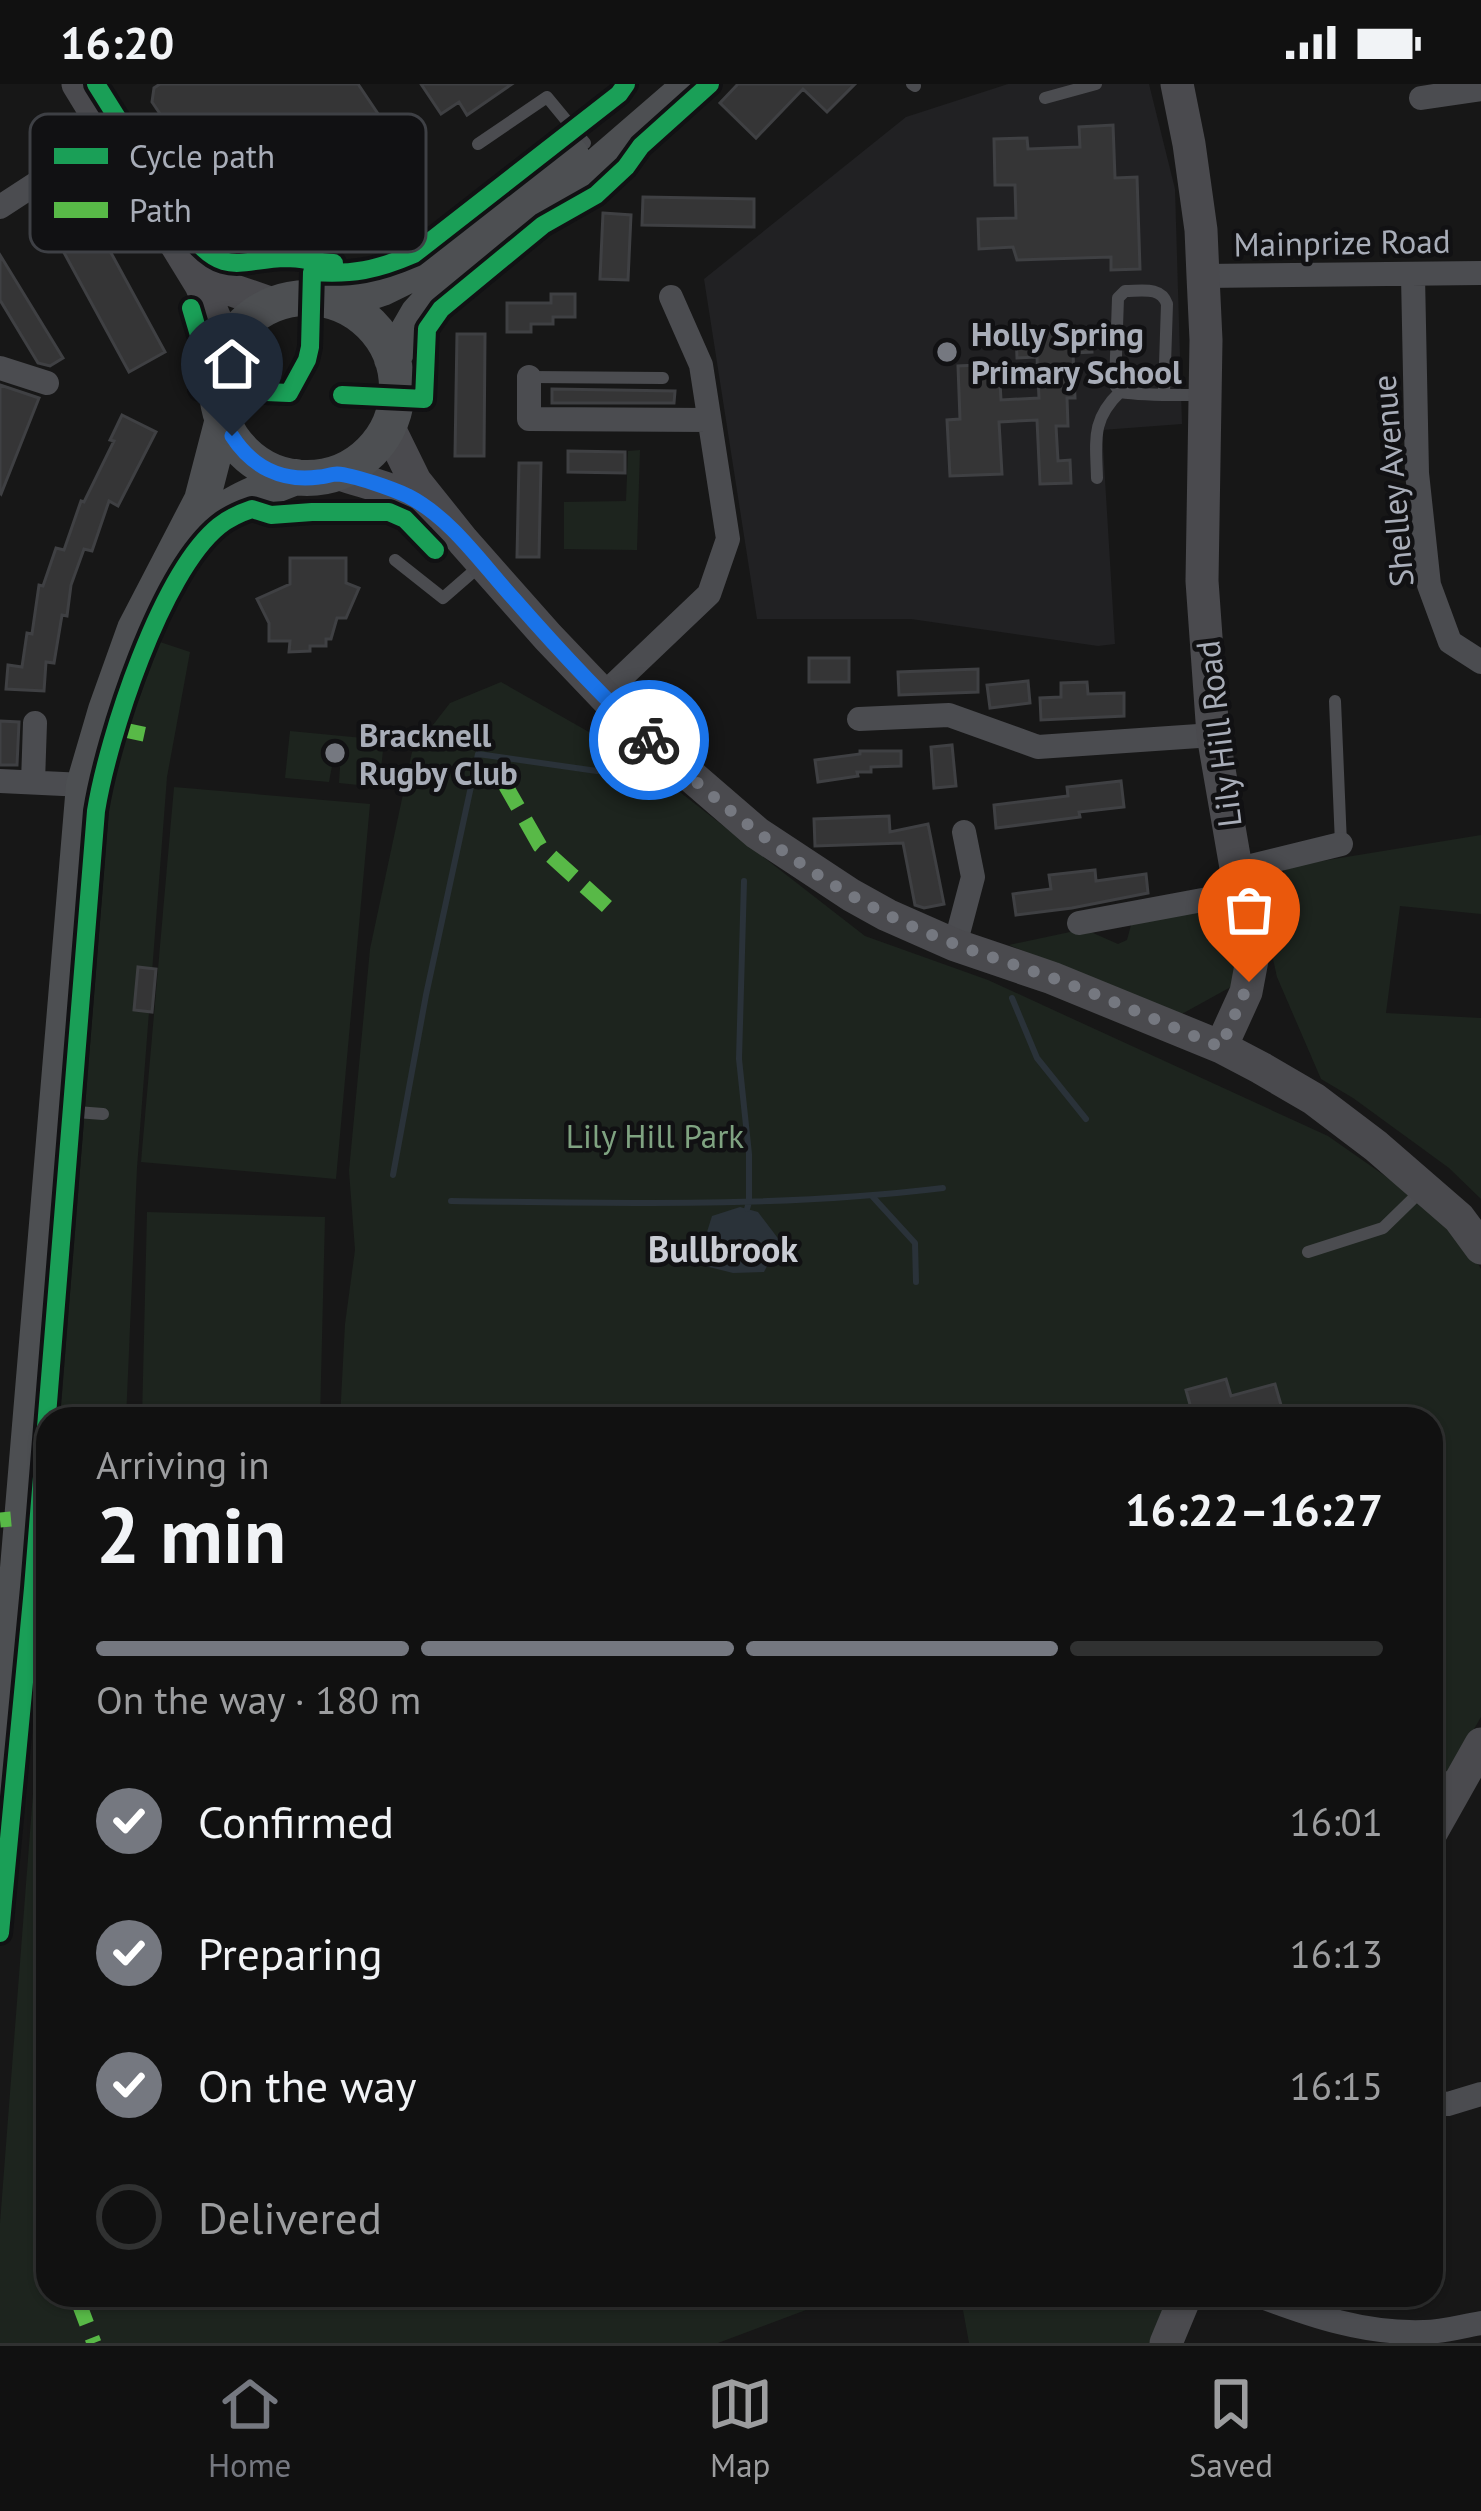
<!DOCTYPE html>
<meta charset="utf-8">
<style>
body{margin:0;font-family:"PT Sans",sans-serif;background:#1e1f1f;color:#f1f3f6;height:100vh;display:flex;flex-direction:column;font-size:45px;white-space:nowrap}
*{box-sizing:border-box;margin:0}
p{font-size:39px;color:#9c9d9f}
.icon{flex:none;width:66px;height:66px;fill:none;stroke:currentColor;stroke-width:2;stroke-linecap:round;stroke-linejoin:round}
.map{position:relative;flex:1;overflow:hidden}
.side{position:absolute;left:36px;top:1323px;width:1407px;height:900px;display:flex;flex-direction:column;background:#111;border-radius:36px;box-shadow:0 3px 9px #0004,0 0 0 3px #303131}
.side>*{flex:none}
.pin{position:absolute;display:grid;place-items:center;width:102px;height:102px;color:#fff;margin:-123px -51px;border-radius:50% 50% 50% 0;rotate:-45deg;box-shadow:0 0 12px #0007}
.pin .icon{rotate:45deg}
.courier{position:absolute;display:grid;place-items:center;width:120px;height:120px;margin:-60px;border:9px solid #1a73e8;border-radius:50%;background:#fff;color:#222;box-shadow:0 3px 15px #0007}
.overview em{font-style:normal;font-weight:600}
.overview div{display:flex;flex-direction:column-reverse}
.overview{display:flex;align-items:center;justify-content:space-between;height:204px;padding:0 60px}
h1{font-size:78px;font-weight:600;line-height:90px}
.bar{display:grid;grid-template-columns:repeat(4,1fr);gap:18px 12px;align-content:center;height:144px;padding:0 60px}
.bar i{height:15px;border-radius:9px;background:#303131}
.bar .active{background:#757880}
.bar p{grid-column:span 4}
ol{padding:0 60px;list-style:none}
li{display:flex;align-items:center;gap:36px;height:132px}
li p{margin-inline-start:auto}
li .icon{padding:12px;border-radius:50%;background:#757880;color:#fff;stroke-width:4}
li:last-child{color:#9c9d9f}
li i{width:66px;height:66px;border:6px solid #303131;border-radius:50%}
.status{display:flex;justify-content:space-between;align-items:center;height:84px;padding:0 60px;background:#111;direction:ltr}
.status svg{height:33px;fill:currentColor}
.tabs{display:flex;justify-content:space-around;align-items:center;height:168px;border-top:3px solid #303131;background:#111;font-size:33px;color:#9c9d9f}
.tabs a{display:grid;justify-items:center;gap:6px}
.tabs .active{color:#757880}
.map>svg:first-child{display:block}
.built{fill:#212123}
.green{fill:#1d241e}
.water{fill:#2a3239}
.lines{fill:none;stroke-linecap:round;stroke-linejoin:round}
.stream{stroke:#2a3239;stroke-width:6}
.building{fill:#353536;stroke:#3f4043;stroke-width:3}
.lane{stroke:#4b4c50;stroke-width:12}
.street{stroke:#4b4c50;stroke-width:24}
.secondary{stroke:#4a4a4e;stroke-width:33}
.primary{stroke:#4d4f52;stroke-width:36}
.quiet{stroke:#58b947;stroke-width:15;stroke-dasharray:30 15;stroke-linecap:butt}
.cycleway-casing{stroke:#111113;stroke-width:26}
.cycleway{stroke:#1a9f57;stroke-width:18}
.done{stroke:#757880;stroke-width:12;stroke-dasharray:0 21.6}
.route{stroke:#1a73e8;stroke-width:15}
.poi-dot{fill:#757880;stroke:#111113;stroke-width:4.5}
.labels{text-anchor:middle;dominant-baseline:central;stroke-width:9;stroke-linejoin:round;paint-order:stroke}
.street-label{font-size:33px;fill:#a8adb8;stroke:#111113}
.poi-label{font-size:33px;font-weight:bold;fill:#a8adb8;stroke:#111113;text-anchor:start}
.park-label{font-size:33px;fill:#7fa381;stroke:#111113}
.neighbourhood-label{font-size:36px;font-weight:bold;fill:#c9ccd4;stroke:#111113}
.key{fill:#111113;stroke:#3e4045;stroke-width:3}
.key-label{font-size:33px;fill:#a8adb8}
</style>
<div class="status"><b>16:20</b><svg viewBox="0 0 49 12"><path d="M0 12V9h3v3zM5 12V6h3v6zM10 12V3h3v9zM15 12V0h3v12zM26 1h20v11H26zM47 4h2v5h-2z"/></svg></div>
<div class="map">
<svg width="1481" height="2259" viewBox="0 0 1481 2259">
<rect width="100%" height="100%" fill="#171717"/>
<!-- built -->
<path class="built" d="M1008,0h141l26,105 7,235 -80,6 13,214 -17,2 -187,-27h-154l-53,-340 202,-162z"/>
<!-- green -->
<path class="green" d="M640,366l-3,100 -73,-1v-47l62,-1 2,-50z
M160,558l30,10 -23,125 -30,391 -11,251h-66l52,-648z
M501,598l139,79 225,175 123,44 340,156 130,91 23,42v448l-50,86v-384h-1091l5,-95 10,-74 -6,-79 21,-222 42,-197 38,-49z
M290,647l94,9 -3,30h-11l-2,16 -29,-3 1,-16 -8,-1 -3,16 -44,-4z
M174,703l196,17 -34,375 -195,-17z
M1481,751v79l-81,-8 -14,107 95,5v181l-32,-31 -96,-70 -32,-19 -44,-102 -15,-67 15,-7 8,-36z
M1220,822l22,40 5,32 -67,37 -171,-70 75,-16 34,15 9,-4 4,-15z
M147,1128l178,5 -5,202h-178z
M48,1514v697h798l-128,48h-718v-120z
M934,2211h239l-21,48h-183l-8,-44z"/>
<!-- water -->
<path class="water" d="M740,1123l18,5 22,29 -16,31 -31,1 -28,-7 -2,-21 9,-29z"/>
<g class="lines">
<!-- stream -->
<path class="stream" d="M744,797l-5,178 10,95v48l-2,7
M1012,914l25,60 49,61
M393,1091l33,-180 52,-241 119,17
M872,1112l43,47 1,39
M451,1117c164,2 328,7 492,-13"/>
</g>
<!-- building -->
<path class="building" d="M160,0h198l39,58 -50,34 27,40 -36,25 -24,-37 -50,34 -75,-112 -9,5 -11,-4 -17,-25 2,-14z
M421,0h91l-45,31 -8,-13 -18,12z
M738,0h117l-28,28 -24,-23 -47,49 -36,-35z
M1113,41l2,53 22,-1 3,92 -29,1v-13l-94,3 -4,-13 -34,2 -1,-30 38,-1 -1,-33h-20l-1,-46 33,-1 1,11 52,-2 -1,-20z
M73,99l92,169 -36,20 -92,-169z
M643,113l111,2v28l-112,-2z
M603,129l28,2 -3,65 -28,-1z
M0,171l63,103 -13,8 -12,-3 -38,-63z
M551,210h24v23h-22v7h-22v8h-24v-29h44z
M1091,243l1,25 -19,1 2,45h-8l1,28h-12l2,35 12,-1 1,23 -31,1 -3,-64 -38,2 3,52 -52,2 -3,-56 13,-1 -2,-53 41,-2 2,36 38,-2 -2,-41 -20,1 -1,-27z
M457,250h28l-1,122h-29z
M0,301l39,13 -38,96 -1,-1z
M552,305l123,2 -1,12h-122z
M122,331l34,17 -38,74 -9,-5 -17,50 -8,-2 -13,36 -4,31 -5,-1 -8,48 -8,-1 -2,29 -38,-2 2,-24 14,2 5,-34 5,1 7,-49 4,1 13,-38 8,2 17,-49 3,1 30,-61 -4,-1z
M568,367l57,1v21l-57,-1z
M519,379h22l-2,94h-22z
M290,474h56v25l13,5 -13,30h-9l-6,21h-5v7h-16v5l-21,1 1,-11h-21v-18l-12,-24 33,-15z
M809,574h40v24h-40z
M978,585v23l-79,3 -1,-23z
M1028,597l2,22 -40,5 -3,-23z
M1087,598l1,12 36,-1v23l-83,4 -1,-22 21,-1v-14z
M0,637l19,1 -2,43h-17z
M952,661l4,41 -22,2 -3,-41z
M860,667h41v15l-30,1v5h-14l1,4 -40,6 -3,-22 45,-6z
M1121,697l3,26 -45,5 1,5 -84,11 -2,-23 74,-9 -1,-9z
M889,732l1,16 38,-8 16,80 -20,4 -9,-3 -12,-62 -88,3 -1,-27z
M1095,786l1,11 50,-7 2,19 -76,15 -56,7 -3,-21 38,-5 -2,-14z
M138,883l18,2 -4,43 -18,-2z
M1226,1295l5,17 44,-12 10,35h-91l-8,-29z"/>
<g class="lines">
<!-- lane -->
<path class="lane" d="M912,0l3,2
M1045,14l51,-14
M478,60l69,-47 38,46
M530,293l133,1
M1164,310l3,-90c-6,-18 -26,-13 -42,-13l-7,7 -3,87 5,7c27,4 56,3 83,3
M1097,394c-1,-38 -6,-58 23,-86
M395,476l48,38 39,-34
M1335,617l6,143
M63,1027l40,3
M1308,1168l75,-24 41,-40
M1431,1683l26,20"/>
<!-- street -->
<path class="street" d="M1421,14l60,-9
M0,123l109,-71
M1203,192l278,-3
M1413,192l4,197 12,112 21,57 31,20
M0,284l47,15
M529,293v42l180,1
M603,611l106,-101 19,-55 -27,-174 -30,-68
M859,635l90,-4 89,32 175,-12
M0,697l84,4
M33,698l2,-59
M1235,786l106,-26
M1079,839l161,-30
M955,861l18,-68 -9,-45
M1431,2018l17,2 33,-10
M1257,2211c55,21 108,39 167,37 19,0 38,-6 57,-9"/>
<!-- secondary -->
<path class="secondary" d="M78,0l123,201 15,36 9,31
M1177,0l12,60 12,86 2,46 3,64 -4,241 11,154 39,225 -6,32 -25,55
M191,180l29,22 53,18
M388,342l27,55 48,60 85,96 85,89 124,107 94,62 36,20 68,30 97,33 169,69 40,21 53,31 62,47 83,72 22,30
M335,389c34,10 66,17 95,38
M1431,1749l50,-89
M1166,2259l20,-48"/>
<!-- primary -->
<path class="primary" d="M217 304a90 90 0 1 1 180 0a90 90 0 1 1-180 0Z
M338,219l44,-15 47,-23 142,-110
M392,275l26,-45 21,-23 143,-112 110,-95
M191,453c29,-31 66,-45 105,-60
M0,1698l84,-997 22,-75 29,-81 67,-129 21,-81"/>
<!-- quiet -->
<path class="quiet" d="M115,644l33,7
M503,697l37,65 73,66
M0,1436l11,-1
M79,2211l1,11 14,37"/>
<defs>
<path id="cycleway" d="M96,0l94,150c35,44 51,25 96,24 16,0 32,5 48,5
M191,224l10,34 -1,47 89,4
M289,309l18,-33 3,-13 2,-75c40,3 65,-2 102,-18l205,-160 7,-10
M342,311l82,4 3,-70 14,-20 102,-84 53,-30 30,-28 15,-21 69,-62
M0,1849l33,-345 63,-777c12,-74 65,-238 123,-285 10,-8 21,-13 33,-17l19,6 41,-3h77l16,7 30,31"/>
</defs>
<!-- cycleway casing -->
<use href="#cycleway" class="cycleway-casing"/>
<!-- cycleway -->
<use href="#cycleway" class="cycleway"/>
</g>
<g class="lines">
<!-- done -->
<path class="done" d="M649,656c73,66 149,130 237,174 53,27 109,44 164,63 58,21 114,47 171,70l28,-65"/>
<!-- route -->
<path class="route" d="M232,352c20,31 50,46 87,41 6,0 12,-3 18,-3 17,1 56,15 71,22 44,23 73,67 106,103 43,49 87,97 135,141"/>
</g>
<!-- markers -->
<g class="poi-dot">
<circle cx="947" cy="268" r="12"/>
<circle cx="335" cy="669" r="12"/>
</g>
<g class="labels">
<!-- street labels -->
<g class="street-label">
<text transform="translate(1342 158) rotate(-1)">Mainprize Road</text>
<text transform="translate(1392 397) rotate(-95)">Shelley Avenue</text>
<text transform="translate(1218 650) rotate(-97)">Lily Hill Road</text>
</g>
<!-- poi labels -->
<g class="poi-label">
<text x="971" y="249">Holly Spring<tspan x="971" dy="38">Primary School</tspan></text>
<text x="359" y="650">Bracknell<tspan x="359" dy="38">Rugby Club</tspan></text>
</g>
<!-- park labels -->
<g class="park-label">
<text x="655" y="1051">Lily Hill Park</text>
</g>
<!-- neighbourhood labels -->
<g class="neighbourhood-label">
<text x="723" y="1164">Bullbrook</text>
</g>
</g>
<!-- legend -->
<rect x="30" y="30" width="396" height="138" rx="18" class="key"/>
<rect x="54" y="64" width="54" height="16" fill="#1a9f57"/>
<rect x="54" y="118" width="54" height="16" fill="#58b947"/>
<g class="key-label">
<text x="129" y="84">Cycle path</text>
<text x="129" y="138">Path</text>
</g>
</svg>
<div class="pin" style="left:1249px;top:898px;background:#ea580c"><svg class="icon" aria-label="bag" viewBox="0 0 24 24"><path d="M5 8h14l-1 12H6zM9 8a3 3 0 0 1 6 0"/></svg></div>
<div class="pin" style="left:232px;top:352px;background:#1f2937"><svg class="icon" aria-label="home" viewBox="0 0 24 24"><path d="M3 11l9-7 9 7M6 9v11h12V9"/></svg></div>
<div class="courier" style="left:649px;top:656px"><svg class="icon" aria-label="bike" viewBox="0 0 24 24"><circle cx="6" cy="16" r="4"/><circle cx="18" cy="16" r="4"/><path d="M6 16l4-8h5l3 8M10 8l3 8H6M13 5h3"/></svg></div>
<section class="side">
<div class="overview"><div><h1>2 min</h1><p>Arriving in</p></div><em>16:22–16:27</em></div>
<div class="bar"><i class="active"></i><i class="active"></i><i class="active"></i><i></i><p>On the way · 180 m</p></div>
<ol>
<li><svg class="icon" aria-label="check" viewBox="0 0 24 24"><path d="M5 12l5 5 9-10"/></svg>Confirmed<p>16:01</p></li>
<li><svg class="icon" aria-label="check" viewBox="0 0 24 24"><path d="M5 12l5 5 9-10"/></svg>Preparing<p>16:13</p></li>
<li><svg class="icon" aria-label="check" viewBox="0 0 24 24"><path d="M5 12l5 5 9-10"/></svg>On the way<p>16:15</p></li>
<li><i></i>Delivered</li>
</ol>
</section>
</div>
<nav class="tabs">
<a class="active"><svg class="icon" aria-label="home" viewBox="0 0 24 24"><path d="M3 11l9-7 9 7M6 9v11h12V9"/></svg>Home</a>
<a><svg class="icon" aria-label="map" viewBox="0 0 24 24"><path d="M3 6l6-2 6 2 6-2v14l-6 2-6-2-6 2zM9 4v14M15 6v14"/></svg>Map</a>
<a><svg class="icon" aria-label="saved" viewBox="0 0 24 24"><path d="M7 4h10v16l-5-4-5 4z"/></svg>Saved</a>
</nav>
